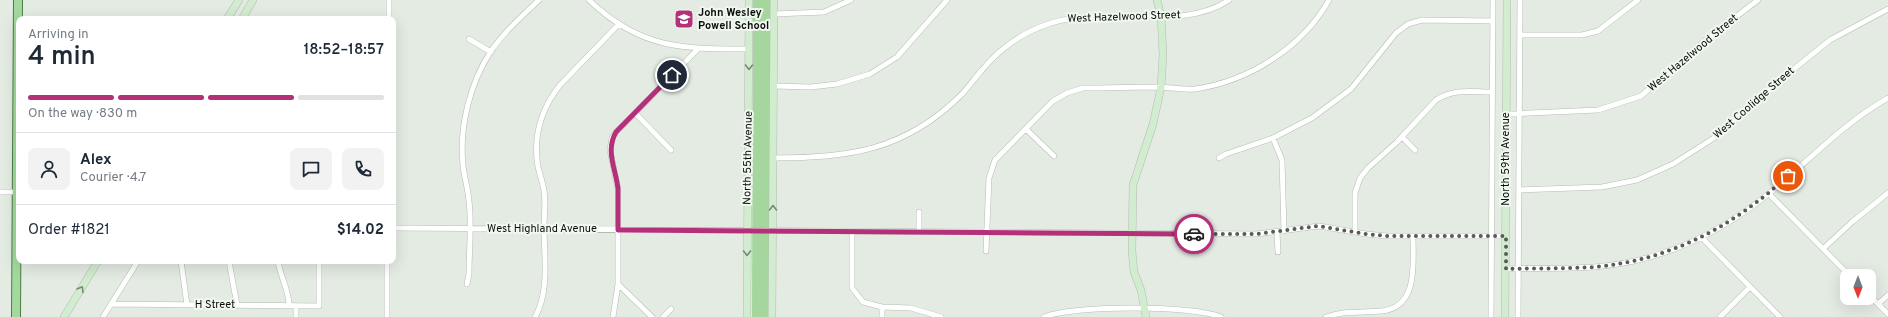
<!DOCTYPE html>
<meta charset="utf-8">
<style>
body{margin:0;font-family:Overpass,sans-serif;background:#f2f2f3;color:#1f2937;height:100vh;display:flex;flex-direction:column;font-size:15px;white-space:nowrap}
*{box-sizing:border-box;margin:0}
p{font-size:13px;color:#747a83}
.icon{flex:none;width:22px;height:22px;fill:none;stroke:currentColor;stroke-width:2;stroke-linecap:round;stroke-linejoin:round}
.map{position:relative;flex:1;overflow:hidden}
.sheet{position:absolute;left:16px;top:16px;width:380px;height:248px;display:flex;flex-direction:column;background:#fff;border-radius:8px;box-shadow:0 4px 16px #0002}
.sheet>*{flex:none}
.needle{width:26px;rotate:180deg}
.buttons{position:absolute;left:1840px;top:269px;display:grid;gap:8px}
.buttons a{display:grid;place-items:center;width:36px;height:36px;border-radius:8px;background:#fff;box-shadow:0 4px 16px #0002;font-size:20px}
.pin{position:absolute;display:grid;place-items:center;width:34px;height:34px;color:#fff;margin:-17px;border:2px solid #fff;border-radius:50%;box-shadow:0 1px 4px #0007}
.courier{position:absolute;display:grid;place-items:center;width:40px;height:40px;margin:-20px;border:3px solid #b43078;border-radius:50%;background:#fff;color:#222;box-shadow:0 1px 5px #0007}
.headline em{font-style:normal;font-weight:600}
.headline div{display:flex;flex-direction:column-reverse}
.headline{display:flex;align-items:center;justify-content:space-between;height:68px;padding:0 12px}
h1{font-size:26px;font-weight:600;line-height:30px}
.bar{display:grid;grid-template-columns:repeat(4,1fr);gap:6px 4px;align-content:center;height:48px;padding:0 12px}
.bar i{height:5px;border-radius:3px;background:#e0e1e3}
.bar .current{background:#b43078}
.bar p{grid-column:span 4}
.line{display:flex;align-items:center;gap:10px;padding:0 12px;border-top:1px solid #e0e1e3}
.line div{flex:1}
.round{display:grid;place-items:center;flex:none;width:42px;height:42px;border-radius:8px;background:#f2f2f3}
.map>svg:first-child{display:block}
.green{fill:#a4d69e}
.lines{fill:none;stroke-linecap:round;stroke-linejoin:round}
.street-casing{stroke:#b5bcb4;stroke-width:6}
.secondary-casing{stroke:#b5bcb4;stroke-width:8}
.primary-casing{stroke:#488042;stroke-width:10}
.street{stroke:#fff;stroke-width:5}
.secondary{stroke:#d2eccf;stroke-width:7}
.primary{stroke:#a5d89f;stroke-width:8}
.oneway{stroke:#798877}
.done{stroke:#585b57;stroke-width:4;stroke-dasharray:0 7.2}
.route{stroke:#b43078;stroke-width:5}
.labels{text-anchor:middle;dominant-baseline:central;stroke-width:4;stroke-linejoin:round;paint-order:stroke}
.poi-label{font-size:11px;font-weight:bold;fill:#0c0e0b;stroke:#f1f8f0;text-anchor:start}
.street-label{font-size:11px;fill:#0c0e0b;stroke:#f1f8f0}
</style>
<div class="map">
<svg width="1888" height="317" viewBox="0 0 1888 317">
<rect width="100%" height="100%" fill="#e4ebe3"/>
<!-- green -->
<path class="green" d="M753,0h18l-2,317h-17z"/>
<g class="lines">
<defs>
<path id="street" d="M589,0c51,49 93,49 160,49
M774,14l50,-2 27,-12
M389,19v-19
M1520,35h62l16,-4 40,-31
M469,39l22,13
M773,86l38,1 26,-3 33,-10 27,-17 50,-57
M635,113l36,37
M1506,114l92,-4 43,-14 67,-58 50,-38
M1027,130l27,26
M1402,137l13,13
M1273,138l9,22 2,71
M773,158c75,0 131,-7 187,-62 8,-8 14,-17 22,-26 18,-22 41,-38 69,-47 54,-17 132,9 178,-23
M1219,158l7,-4 47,-16 39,-20 39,-29 45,-56 12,-9 14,-4 71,1
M1519,190l83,-3 35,-7 36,-16 44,-28 72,-63 41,-33 58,-31
M0,192h17
M1769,194l81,82
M919,212v20
M393,228l863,6 63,-8 47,8 21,2h119
M852,231v57l11,14 19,5 29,1 30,9
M1277,232l1,20
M1355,232v-39l5,-15 8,-10 29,-26 39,-42c18,-12 37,-8 57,-8
M1702,238l78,79
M1824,248l28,-26 36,-29
M986,251l3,-73 6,-18 58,-59 14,-8 16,-5c26,0 52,-1 78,-1 11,1 23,3 34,2 54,-8 107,-41 134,-89
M181,261l6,44
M229,261l8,44
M278,261c2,15 11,29 11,44
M1505,269c30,-1 59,0 89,-2 65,-5 123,-32 173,-72 41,-33 75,-71 121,-97
M467,284l2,-10c0,-24 3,-50 0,-73 -1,-13 -5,-24 -6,-36 -4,-38 7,-82 28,-114 13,-19 31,-35 48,-51
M1869,295l19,19
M111,304l208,2v-45
M1878,304l10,-9
M296,306v11
M103,317l35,-56
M387,317v-56
M535,317c15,-26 9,-61 9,-90 0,-11 2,-25 0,-36 -1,-8 -4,-16 -6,-24 -5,-30 3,-58 22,-82l59,-61
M613,317l5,-33
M652,317l-34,-33v-95l-8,-39 2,-12 4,-6 82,-83
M663,317l8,-8
M882,317v-10
M1044,317c30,-12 147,-12 177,0
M1326,317c20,-7 35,-4 55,-6 38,-3 32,-48 32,-75
M1491,317l2,-317
M1518,317l2,-317
M1720,317l30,-30"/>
<path id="secondary" d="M227,19l12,-19
M242,19l11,-19
M64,317l34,-56
M747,317l2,-317
M772,317l2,-317
M1146,317l-5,-27 -7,-18 -2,-21 1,-66 20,-61 8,-37 2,-33 -2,-38 -4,-16
M1505,317l2,-317"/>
<path id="primary" d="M16,317l2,-317"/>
</defs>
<!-- street casing -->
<use href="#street" class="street-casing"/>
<!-- secondary casing -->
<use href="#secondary" class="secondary-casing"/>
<!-- primary casing -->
<use href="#primary" class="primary-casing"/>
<!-- street -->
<use href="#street" class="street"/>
<!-- secondary -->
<use href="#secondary" class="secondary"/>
<!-- primary -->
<use href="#primary" class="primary"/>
</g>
<!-- one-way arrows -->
<defs><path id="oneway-chevron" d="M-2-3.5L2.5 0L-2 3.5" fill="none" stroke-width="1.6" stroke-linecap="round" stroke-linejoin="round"/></defs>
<g class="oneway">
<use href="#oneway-chevron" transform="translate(749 67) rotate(91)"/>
<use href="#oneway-chevron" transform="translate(773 208) rotate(-90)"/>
<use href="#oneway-chevron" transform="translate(747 253) rotate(90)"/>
<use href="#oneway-chevron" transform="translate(81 289) rotate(-59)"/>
</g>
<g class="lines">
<!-- done -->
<path class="done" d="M1194,234h62l62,-8 48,8 21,2h119v33c29,-1 59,0 88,-2 77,-7 138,-40 194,-91"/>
<!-- route -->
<path class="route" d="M672,75l-56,57c-11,19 0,37 2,57 0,14 0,27 0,41l576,4"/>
</g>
<!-- icons -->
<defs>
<symbol id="school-square" viewBox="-11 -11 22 22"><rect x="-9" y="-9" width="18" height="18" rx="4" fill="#b43078" stroke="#f1f8f0"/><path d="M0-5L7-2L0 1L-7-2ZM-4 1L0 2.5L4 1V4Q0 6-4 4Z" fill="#fff"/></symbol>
</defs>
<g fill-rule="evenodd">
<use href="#school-square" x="673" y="8" width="22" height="22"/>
</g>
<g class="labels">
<!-- poi labels -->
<g class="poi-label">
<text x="698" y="13">John Wesley<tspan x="698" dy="13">Powell School</tspan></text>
</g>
<!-- street labels -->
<g class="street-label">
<text transform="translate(1124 17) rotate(-2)">West Hazelwood Street</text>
<text transform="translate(1693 53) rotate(-40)">West Hazelwood Street</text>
<text transform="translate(1754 103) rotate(-41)">West Coolidge Street</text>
<text transform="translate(748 158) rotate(-89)">North 55th Avenue</text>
<text transform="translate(1506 159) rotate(-90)">North 59th Avenue</text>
<text x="542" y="229">West Highland Avenue</text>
<text x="215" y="305">H Street</text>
</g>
</g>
</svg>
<div class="buttons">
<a><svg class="needle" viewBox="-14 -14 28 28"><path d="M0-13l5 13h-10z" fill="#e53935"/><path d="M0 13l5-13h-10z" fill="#747a83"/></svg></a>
</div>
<div class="pin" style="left:1788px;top:176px;background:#ea580c"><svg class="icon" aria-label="bag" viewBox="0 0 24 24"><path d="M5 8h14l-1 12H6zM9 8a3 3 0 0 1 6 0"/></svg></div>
<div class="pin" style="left:672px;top:75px;background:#1f2937"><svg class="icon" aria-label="home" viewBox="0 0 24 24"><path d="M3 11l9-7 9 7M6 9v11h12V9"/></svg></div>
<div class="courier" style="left:1194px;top:234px"><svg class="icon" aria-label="car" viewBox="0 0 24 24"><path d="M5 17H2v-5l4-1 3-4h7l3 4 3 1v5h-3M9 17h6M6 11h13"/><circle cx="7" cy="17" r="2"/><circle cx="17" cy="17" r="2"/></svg></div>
<section class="sheet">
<div class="headline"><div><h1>4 min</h1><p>Arriving in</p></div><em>18:52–18:57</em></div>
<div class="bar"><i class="current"></i><i class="current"></i><i class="current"></i><i></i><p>On the way · 830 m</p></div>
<div class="line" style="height:72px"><a class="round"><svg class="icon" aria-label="person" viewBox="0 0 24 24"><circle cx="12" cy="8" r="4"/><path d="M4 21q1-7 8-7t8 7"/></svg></a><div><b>Alex</b><p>Courier · 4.7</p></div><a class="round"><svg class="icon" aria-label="chat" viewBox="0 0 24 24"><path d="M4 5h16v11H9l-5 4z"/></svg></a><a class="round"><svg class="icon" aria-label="phone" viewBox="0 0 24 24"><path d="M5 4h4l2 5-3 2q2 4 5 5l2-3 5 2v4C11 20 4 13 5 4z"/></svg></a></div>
<div class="line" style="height:52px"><div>Order #1821</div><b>$14.02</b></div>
</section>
</div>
